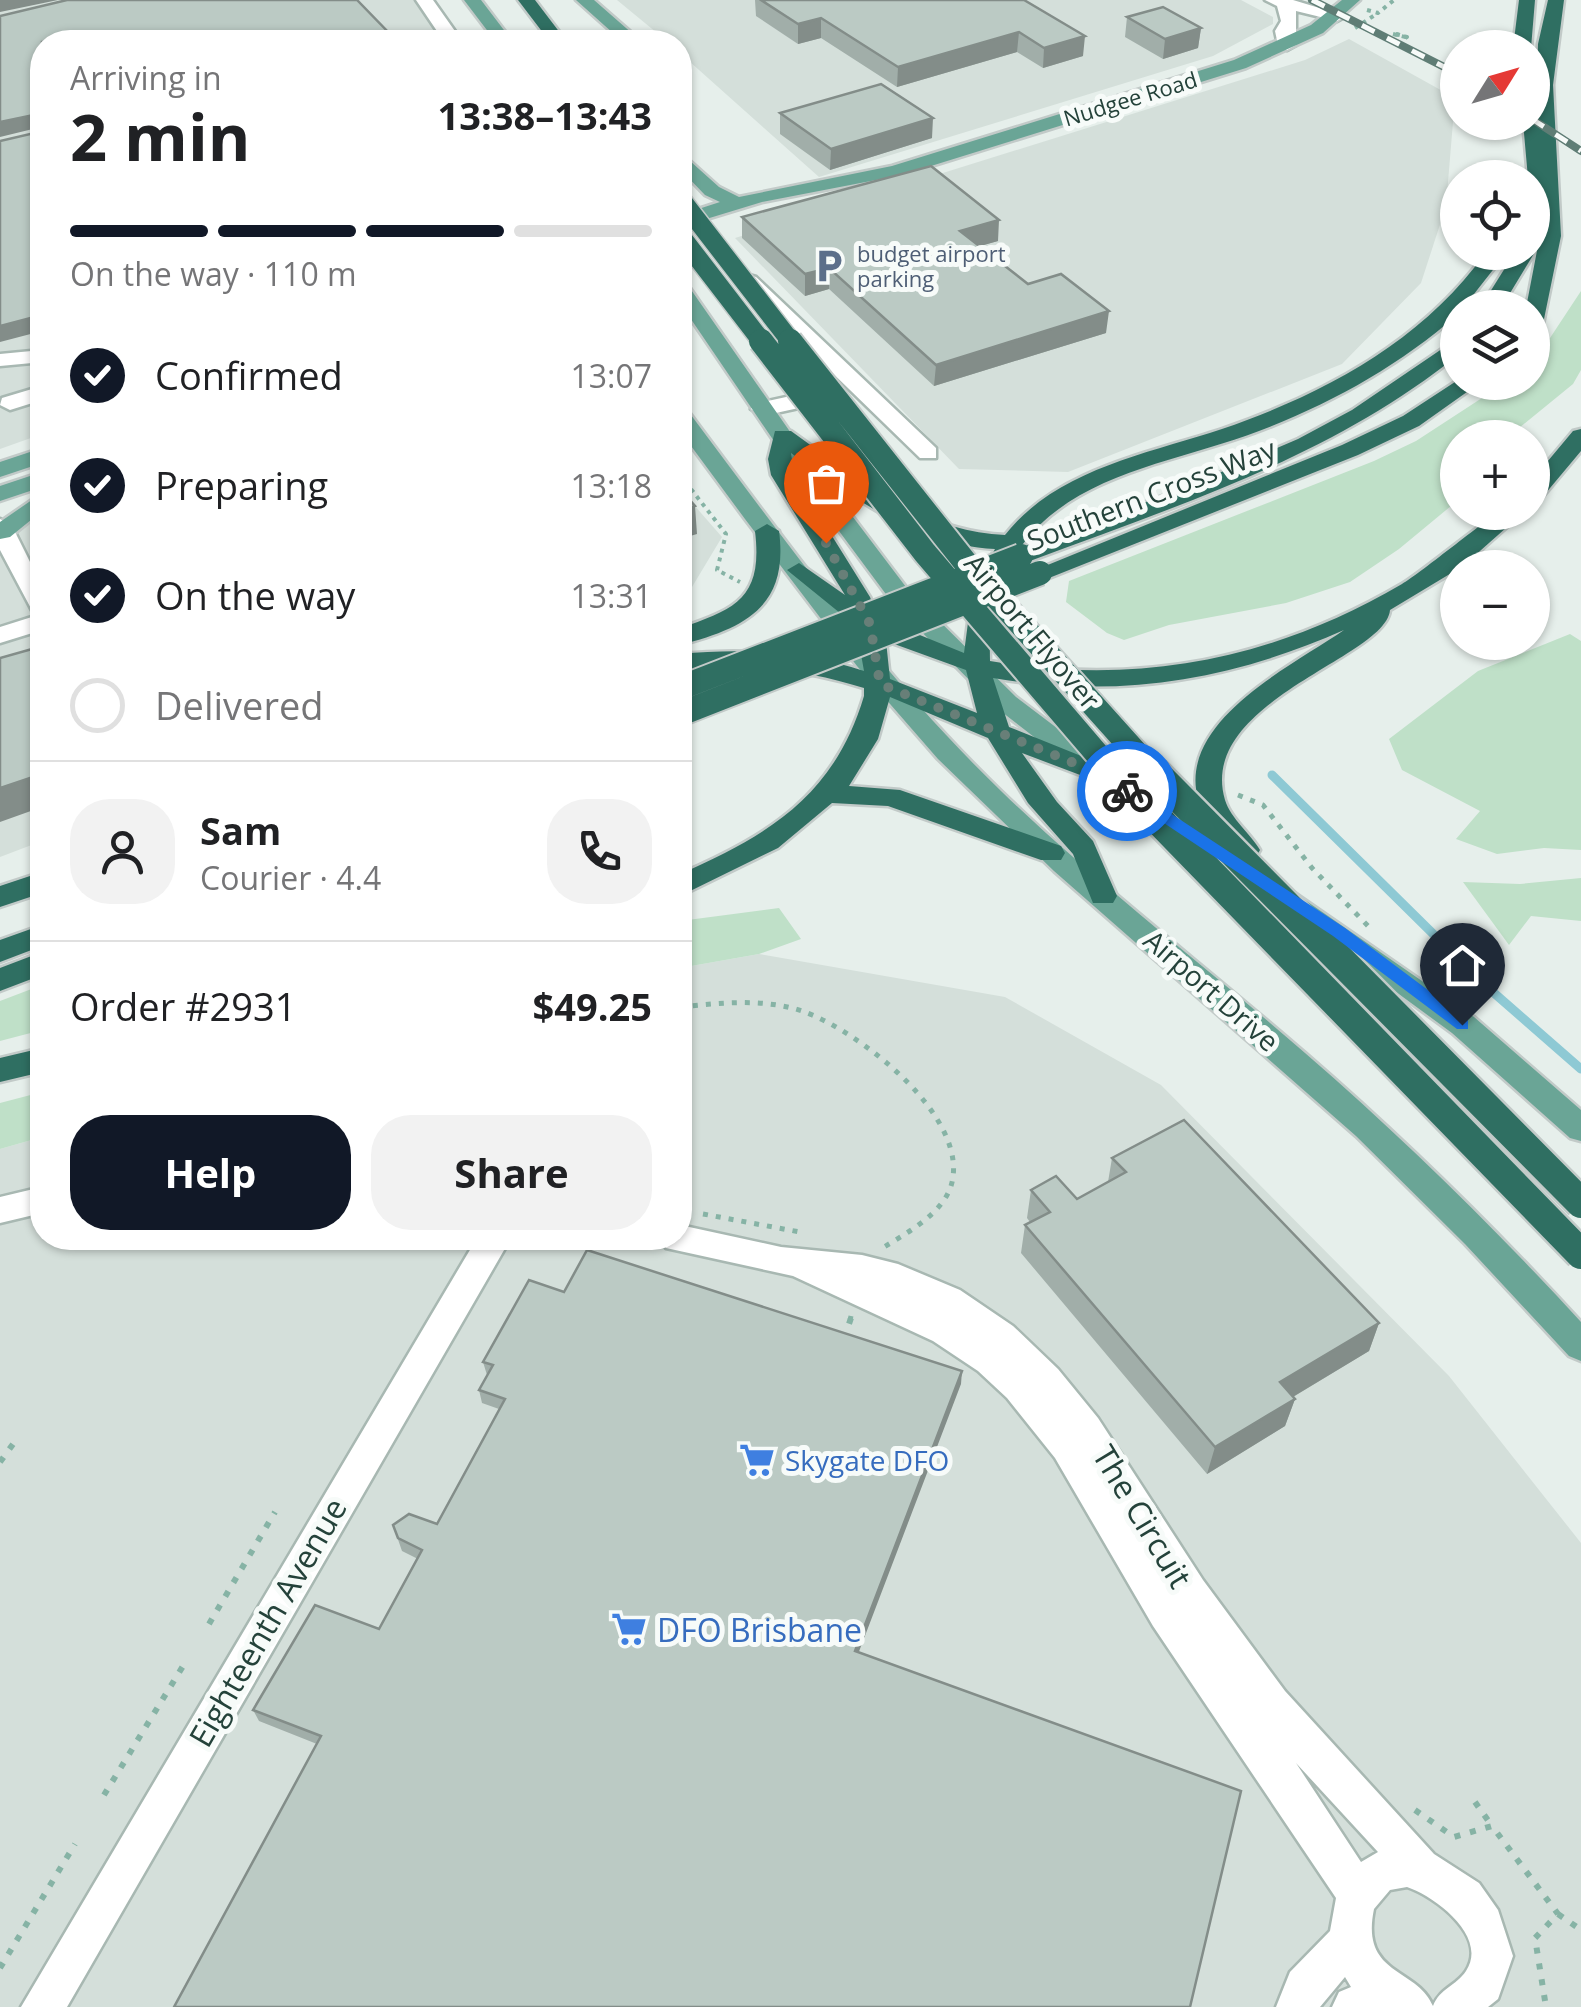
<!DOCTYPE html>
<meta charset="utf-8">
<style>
body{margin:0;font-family:"Open Sans",sans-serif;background:#f2f2f2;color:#202124;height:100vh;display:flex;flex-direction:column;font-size:38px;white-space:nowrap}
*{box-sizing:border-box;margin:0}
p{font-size:32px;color:#757577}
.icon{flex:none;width:55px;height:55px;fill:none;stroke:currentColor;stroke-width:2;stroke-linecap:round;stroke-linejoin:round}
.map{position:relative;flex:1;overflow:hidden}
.details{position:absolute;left:30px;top:30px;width:662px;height:1220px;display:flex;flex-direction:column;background:#fff;border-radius:40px;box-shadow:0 2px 8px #0004}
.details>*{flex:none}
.needle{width:65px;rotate:53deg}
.buttons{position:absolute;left:1440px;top:30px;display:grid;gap:20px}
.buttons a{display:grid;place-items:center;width:110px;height:110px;border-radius:50%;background:#fff;box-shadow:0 2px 8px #0004;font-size:50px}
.pin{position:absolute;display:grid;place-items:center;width:85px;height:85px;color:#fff;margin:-102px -42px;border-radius:50% 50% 50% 0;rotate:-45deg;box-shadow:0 0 10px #0007}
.pin .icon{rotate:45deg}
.courier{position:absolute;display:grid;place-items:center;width:100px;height:100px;margin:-50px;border:8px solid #1a73e8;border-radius:50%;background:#fff;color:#222;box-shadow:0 2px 12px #0007}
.head em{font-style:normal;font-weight:700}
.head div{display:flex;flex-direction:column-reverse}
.head{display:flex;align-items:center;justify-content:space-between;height:170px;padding:0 40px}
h1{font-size:65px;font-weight:700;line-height:75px}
.bar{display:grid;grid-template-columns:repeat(4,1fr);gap:15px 10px;align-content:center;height:120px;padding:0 40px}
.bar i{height:12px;border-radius:8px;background:#e0e0e0}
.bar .selected{background:#111827}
.bar p{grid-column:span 4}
.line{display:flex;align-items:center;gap:25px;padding:0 40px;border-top:2px solid #e0e0e0}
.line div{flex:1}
.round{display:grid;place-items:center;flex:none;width:105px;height:105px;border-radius:40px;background:#f2f2f2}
ol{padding:0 40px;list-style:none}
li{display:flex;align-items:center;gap:30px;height:110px}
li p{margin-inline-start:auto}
li .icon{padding:10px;border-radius:50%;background:#111827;color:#fff;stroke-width:4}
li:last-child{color:#757577}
li i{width:55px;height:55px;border:5px solid #e0e0e0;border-radius:50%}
.action{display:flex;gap:20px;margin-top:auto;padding:20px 40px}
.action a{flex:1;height:115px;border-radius:40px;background:#111827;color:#fff;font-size:40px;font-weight:700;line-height:115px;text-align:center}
.action a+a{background:#f2f2f2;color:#202124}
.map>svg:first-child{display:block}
.built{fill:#d4dfda}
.green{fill:#bfe0c8}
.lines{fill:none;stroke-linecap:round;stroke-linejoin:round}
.stream{stroke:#8ec9d4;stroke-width:9}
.minor-casing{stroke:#a8b8b2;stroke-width:5}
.major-casing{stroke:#c2cac8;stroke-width:5}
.highway-casing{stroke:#c2cac8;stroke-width:5}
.path-far2{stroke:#86b3a5;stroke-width:4;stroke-dasharray:4 5;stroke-linecap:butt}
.path-far1{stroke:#86b3a5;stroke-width:5;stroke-dasharray:5 8;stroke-linecap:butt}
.path{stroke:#86b3a5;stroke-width:6;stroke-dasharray:6 10;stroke-linecap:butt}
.minor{fill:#fff;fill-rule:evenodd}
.major{fill:#6aa596;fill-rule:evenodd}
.highway{fill:#2f6f62;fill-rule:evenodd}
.rail-casing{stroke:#5f7d75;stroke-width:8}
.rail{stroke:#f7fbf9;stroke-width:5;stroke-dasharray:14;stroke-linecap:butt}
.highway-bridge-far2-casing{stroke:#c2cac8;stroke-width:22;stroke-linecap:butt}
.highway-bridge-far1-casing{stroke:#c2cac8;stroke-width:28;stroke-linecap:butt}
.highway-bridge-casing{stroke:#c2cac8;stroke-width:35;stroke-linecap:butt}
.path-bridge{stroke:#86b3a5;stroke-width:4;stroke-dasharray:4 5;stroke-linecap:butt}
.highway-bridge-far2{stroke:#2f6f62;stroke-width:19}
.highway-bridge-far1{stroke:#2f6f62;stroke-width:24}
.highway-bridge{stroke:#2f6f62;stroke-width:30}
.wall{fill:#a1aea9}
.shaded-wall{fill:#838d89}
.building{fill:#bbcac4;stroke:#838d89;stroke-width:2.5}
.route{fill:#1a73e8}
.done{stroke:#687f78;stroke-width:10;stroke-dasharray:0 18}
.labels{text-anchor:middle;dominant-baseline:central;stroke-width:10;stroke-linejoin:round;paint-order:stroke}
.far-street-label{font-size:22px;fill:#24423a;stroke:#f7fbf9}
.far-service-label{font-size:22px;fill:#4e5e75;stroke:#f7fbf9;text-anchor:start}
.street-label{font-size:28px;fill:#24423a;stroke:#f7fbf9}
.shop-label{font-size:28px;fill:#366cbe;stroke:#f7fbf9;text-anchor:start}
.near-street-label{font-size:32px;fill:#24423a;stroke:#f7fbf9}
.near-shop-label{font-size:32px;fill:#366cbe;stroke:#f7fbf9;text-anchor:start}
</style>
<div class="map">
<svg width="1581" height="2007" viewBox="0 0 1581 2007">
<rect width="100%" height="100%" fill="#e6efeb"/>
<!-- built -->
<path class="built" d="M0,0h435l26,42h-419v392l-42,15z
M617,0h624l32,17v7l-60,32 -394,121 -139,-124v-11h-12z
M1349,39l106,59 -9,108 -25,77 -79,81 -274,108 -109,-3 -224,-231 570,-178z
M680,489l42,48 -33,55 -9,4z
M42,509v332l-42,16v-333z
M759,954l246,43 156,88 288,291 132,167v464h-1581v-858l42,-12v101h638v-270z"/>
<!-- green -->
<path class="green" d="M1581,291v79l-8,14 -65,53 -50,1 -1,63 -58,48 -49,33 -64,21 -117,22 -45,15 -17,-7 -41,-31 3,-21 305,-120 42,-20 89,-58 27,-1 1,-26 17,-18z
M1570,634l11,7v209l-37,-2 -47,6 -41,-15 24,-28 -78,-41 -13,-31 89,-68z
M1581,878v43l-50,-5 -22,29 -46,-63 57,2z
M779,908l22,31 -42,15 -79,14v-47z
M42,985v45l-42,11v-40z
M42,1092v45l-42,12v-46z"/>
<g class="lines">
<!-- stream -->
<path class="stream" d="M1272,775l214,211 95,83"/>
<defs>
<path id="minor" d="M416,0h17l24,34 -6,8h-16l4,-8z
M1265,0h28l53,16 -9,5 -41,-10v34l-9,5 -9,-5 -3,-14 6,-10 -4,-15z
M749,275l7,2 180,171v10h-16l-178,-173v-8z
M42,350v18l-10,-5 -32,3v-12z
M42,386v14l-32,10 -10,-5 2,-7z
M832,387l8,2v10l-78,17 -11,-7 3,-5z
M0,519l12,7 30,60v44l-42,13v-16l35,-11 -35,-66z
M42,1187v26l-42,10v-26z
M680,1225l101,22 81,8 36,9 62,26 53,36 45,43 40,49 105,162 82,111 149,163 45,29 19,27 15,46 -15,43 -10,8h-156l7,-15 12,-5 -6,-10 -25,30h-44l14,-35 40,-41 6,-33 -183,-272 -98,-168 -48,-60 -29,-27 -45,-30 -140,-65 -127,-28 -4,-10h18zM1296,1763l82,89 -17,10zM1407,1887c27,9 82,49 59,84 -10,15 -26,17 -33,35 -16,-39 -73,-30 -59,-97l16,-19z
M477,1238h34l-444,769h-46z"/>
<path id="major" d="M464,0h17l32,42h-17z
M576,0h18l48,42h-19z
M1342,0h18l-37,33 -77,35 -344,107 -140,27 -82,25v-12l40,-13 -15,-7 -25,-26v-17l39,35 20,10 153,-31 342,-106 77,-35z
M680,282l7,2 122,175 100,132 107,106 95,72 4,6 -4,6h-20l-93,-72 -107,-108 -98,-132 -113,-166z
M680,409l8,2c98,131 195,266 313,380 96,93 203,174 304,262 97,84 189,174 276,269v39l-12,-5 -104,-112 -109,-108 -302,-265 -116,-112 -81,-93 -112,-147 -65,-88z
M42,448v15l-42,14v-15z
M42,472v15l-42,14v-15z
M42,493v18l-32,26 -10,2v-17z
M1289,889l185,128 107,93v31l-11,-3 -118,-105 -173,-127 -4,-7 4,-7z"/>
<path id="highway" d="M518,0h17l32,42h-17z
M1519,0h16l-4,48h-18z
M1548,0h16l-11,85 8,151 -18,88 -11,6v-22h-6l15,-78 -9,5v-57h-4l-5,-56 13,-5 2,-73z
M1532,248l3,4 -34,56h-21l35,-56h17z
M1486,252h21l-44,56h-5v6c-59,52 -126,89 -199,117 -80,31 -185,41 -239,117l164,-60 114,-49 54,-29 106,-72v17c-127,102 -279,150 -428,206l-18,-1c-18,33 -23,64 -22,101 148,25 282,-1 412,-77 19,-11 90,-70 99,-72 7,-1 17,0 23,0l-61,54 -73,44c-4,48 -194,91 -165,190 6,19 25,33 35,50l-4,7h-20c-13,-17 -32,-36 -38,-58 -21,-78 94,-133 146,-169 -115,51 -226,69 -351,48l16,49 97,39 3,6 -13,9 -74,-28 35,49 36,39 24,55 -4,7h-20l-20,-49 -45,-51 -40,-65 -98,-41 -12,42 -29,47 51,4 161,56 4,7 -4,7h-20l-153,-54 -56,-3 -54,45 -98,48v-22c90,-39 155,-80 184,-178v-8c-62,-20 -119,-24 -184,-18v-16c63,-6 123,-3 184,17l-8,-45 -69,-56 12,-7 46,32 -74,-120 -3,-16 7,-28h16c67,48 129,100 214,104 52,-66 142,-81 217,-106 102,-35 201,-88 264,-177zM791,453c63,45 124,92 204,96l-23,43 -8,61 -86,-35 -8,-21 -76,-122zM886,641l80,29 11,43 -87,-34z
M1458,380l23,2 -62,44 -61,29 -309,123 -9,2 -12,-7 314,-128 61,-29z
M1581,429v22l-41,49 -8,2v-22l41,-49z
M767,524l12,7c10,75 -33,97 -99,114v-17c57,-19 83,-31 75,-97z
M42,872v21l-42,14v-21z
M42,925v21l-42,16v-22z
M42,952v23l-42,16v-23z
M42,1048v24l-42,10v-24z"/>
</defs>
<!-- minor casing -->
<use href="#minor" class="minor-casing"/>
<!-- major casing -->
<use href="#major" class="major-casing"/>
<!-- highway casing -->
<use href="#highway" class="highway-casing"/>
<!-- path-far2 -->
<path class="path-far2" d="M1367,10l11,3 16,-13
M1355,28l23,-15
M1396,34l11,3 -4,2
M680,475l46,59 -9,36 23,12"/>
<!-- path-far1 -->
<path class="path-far1" d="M1238,795l25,10 49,63 57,59
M680,1007c40,-4 83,-9 122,4 56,19 170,107 149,175 -9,28 -44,47 -67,61
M703,1214l102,19
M850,1320l1,-4"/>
<!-- path -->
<path class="path" d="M844,1339l7,-21
M0,1462l16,-22
M209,1624l66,-112
M104,1795l79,-129
M1475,1802l17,24
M1415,1810l39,27 38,-11 66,88 -23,24 11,69
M1558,1914l23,16
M0,1968l75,-124"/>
<!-- minor -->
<use href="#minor" class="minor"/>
<!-- major -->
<use href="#major" class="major"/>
<!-- highway -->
<use href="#highway" class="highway"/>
<defs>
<path id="rail" d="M1312,0l146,74
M1532,119l49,32"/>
</defs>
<!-- rail casing -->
<use href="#rail" class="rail-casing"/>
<!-- rail -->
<use href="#rail" class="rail"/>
<defs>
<path id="highway-bridge-far2" d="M680,198l112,145
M680,235l83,108"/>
<path id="highway-bridge-far1" d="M761,341l164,212 190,222
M790,341l175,221 191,213
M680,688l341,-132
M680,714l360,-141"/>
<path id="highway-bridge" d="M1112,772l469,482
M1154,772l427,431"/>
</defs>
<!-- highway-bridge-far2 casing -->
<use href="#highway-bridge-far2" class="highway-bridge-far2-casing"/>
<!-- highway-bridge-far1 casing -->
<use href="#highway-bridge-far1" class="highway-bridge-far1-casing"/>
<!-- highway-bridge casing -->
<use href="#highway-bridge" class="highway-bridge-casing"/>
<!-- path-bridge -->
<path class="path-bridge" d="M1393,34l16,4 -13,-4"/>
<!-- highway-bridge-far2 -->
<use href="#highway-bridge-far2" class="highway-bridge-far2"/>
<!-- highway-bridge-far1 -->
<use href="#highway-bridge-far1" class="highway-bridge-far1"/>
<!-- highway-bridge -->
<use href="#highway-bridge" class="highway-bridge"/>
</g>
<!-- wall -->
<path class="wall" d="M755,0h269l59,56 -40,12 -26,-16 -120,35 -76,-49 -23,6 -42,-28z
M1127,17l74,11 -3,20 -35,11 -38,-22z
M780,113l152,25 -102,32 -50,-36z
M742,217l256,24 -18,5 48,38 78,49 -172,53 -105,-97 -24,7 -63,-58z
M1112,1158l267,165 -10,28 -76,46 2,2 -10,27 -78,48 -186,-221 4,-28 5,-3 -3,-4 4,-28 46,9 31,-17z
M564,1292l397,92 -644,360 -58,-23 -6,-11 126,-81 39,-70 -16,-8 -9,-26 44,-1 62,-115 -17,-6 -3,-13 8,-15 -4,-13z"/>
<!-- shaded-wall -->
<path class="shaded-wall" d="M0,0h58l-58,12z
M821,18v20l-23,6v-20z
M1201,28l-3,20 -35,11 2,-20z
M1019,32l-2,20 -120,35 1,-20z
M391,35l1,7h-27l-1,-1z
M1085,36l-2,20 -40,12 1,-20z
M38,114l3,13 -41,10v-15z
M933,118l-1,20 -102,32 1,-21z
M999,220l-1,21 -39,11 1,-21z
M829,268v21l-24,7v-22z
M1109,311l-3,22 -172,53 2,-21z
M42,315v16l-42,11v-16z
M695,506l2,28 -17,5v-28z
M42,774v33l-42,15v-34z
M1379,1323l-10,28 -98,59 9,-28z
M962,1371l-1,13 -106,278v-11z
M1295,1399l-10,27 -78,48 8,-27z"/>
<!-- building -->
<path class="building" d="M67,0h290l34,35 -27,6 2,1h-324v273l-42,11v-185l39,-9 3,-15 -4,-3 -38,8v-106z
M761,0h263l61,36 -41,12 -25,-16 -121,35 -77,-49 -23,6z
M1163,7l38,21 -36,11 -38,-22z
M881,84l52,34 -102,31 -51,-36z
M931,166l68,54 -39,11 68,53 33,-10 48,37 -173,54 -107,-97 -24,6 -63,-57z
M680,489l15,17 -15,5z
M32,649l9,18 1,-1v108l-42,14v-130z
M1184,1120l195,203 -99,59 15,17 -80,48 -190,-222 25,-13 -19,-22 25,-14 21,23 49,-27 -14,-14z
M587,1250l375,121 -107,280 386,140 -51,216h-1016l147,-271 -68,-26 62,-105 64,24 43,-79 -24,-12 -5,-13 16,-11 28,10 68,-125 -26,-9 14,-25 -10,-3 46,-82 35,12z"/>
<!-- route -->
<path class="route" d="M1122,788h10l213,140 123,92v9h-11l-124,-93 -211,-141z"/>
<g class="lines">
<!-- done -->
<path class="done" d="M826,543l44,81 10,60 216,88 31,19"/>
</g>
<!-- icons -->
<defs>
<symbol id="parking-bare" viewBox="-9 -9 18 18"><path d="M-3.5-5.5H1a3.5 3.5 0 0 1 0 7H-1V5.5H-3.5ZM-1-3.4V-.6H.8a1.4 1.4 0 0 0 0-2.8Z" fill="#5c6f8a" stroke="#f7fbf9" stroke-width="2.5" paint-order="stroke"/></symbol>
<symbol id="supermarket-bare" viewBox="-9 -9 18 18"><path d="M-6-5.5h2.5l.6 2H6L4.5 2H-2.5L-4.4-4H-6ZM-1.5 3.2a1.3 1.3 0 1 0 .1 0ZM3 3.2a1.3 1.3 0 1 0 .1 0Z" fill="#3f7fe0" stroke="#f7fbf9" stroke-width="2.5" paint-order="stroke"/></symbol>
</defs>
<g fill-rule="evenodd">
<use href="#parking-bare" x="804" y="241" width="50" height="50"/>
<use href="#supermarket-bare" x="732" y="1435" width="50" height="50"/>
<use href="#supermarket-bare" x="604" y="1604" width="50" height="50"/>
</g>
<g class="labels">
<!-- far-street labels -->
<g class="far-street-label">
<text transform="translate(1130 98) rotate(-17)">Nudgee Road</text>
</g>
<!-- far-service labels -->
<g class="far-service-label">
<text x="857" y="253">budget airport<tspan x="857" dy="25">parking</tspan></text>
</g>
<!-- street labels -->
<g class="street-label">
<text transform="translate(1151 494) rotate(-21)">Southern Cross Way</text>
<text transform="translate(1033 631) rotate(50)">Airport Flyover</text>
<text transform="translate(1212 990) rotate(41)">Airport Drive</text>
</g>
<!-- shop labels -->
<g class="shop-label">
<text x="785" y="1460">Skygate DFO</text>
</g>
<!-- near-street labels -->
<g class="near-street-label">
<text transform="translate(1143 1516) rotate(59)">The Circuit</text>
<text transform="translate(267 1622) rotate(-60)">Eighteenth Avenue</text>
</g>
<!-- near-shop labels -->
<g class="near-shop-label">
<text x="657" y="1629">DFO Brisbane</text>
</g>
</g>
</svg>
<div class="buttons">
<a><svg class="needle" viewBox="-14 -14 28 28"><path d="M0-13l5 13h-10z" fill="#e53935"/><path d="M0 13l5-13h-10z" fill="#757577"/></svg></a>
<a><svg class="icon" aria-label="locate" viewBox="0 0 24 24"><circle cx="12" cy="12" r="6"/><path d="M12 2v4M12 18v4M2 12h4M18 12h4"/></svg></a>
<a><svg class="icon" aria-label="layers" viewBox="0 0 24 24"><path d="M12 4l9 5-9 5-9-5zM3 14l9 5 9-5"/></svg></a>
<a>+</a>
<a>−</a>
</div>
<div class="pin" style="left:826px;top:543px;background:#ea580c"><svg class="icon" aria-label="bag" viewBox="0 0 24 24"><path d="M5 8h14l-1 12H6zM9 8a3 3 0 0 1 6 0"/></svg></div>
<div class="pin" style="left:1462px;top:1025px;background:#1f2937"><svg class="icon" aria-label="home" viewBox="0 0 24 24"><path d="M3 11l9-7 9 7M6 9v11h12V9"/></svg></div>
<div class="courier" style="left:1127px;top:791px"><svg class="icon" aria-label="bike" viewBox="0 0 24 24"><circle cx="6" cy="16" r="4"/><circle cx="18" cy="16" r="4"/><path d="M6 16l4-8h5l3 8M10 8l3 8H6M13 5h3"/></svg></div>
<section class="details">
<div class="head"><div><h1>2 min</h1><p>Arriving in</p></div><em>13:38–13:43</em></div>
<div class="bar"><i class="selected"></i><i class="selected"></i><i class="selected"></i><i></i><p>On the way · 110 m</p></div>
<ol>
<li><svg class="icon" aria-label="check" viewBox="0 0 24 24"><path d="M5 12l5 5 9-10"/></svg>Confirmed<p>13:07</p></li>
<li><svg class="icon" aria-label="check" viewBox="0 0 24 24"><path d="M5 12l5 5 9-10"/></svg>Preparing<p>13:18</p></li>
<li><svg class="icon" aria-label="check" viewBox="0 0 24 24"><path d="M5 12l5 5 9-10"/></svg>On the way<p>13:31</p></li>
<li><i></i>Delivered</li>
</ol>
<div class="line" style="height:180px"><a class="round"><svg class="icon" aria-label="person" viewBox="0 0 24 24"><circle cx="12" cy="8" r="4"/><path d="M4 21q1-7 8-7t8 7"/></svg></a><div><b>Sam</b><p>Courier · 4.4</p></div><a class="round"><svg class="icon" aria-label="phone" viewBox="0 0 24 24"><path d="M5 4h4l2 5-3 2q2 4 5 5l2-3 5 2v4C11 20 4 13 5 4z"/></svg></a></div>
<div class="line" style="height:130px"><div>Order #2931</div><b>$49.25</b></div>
<div class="action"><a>Help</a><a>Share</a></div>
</section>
</div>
